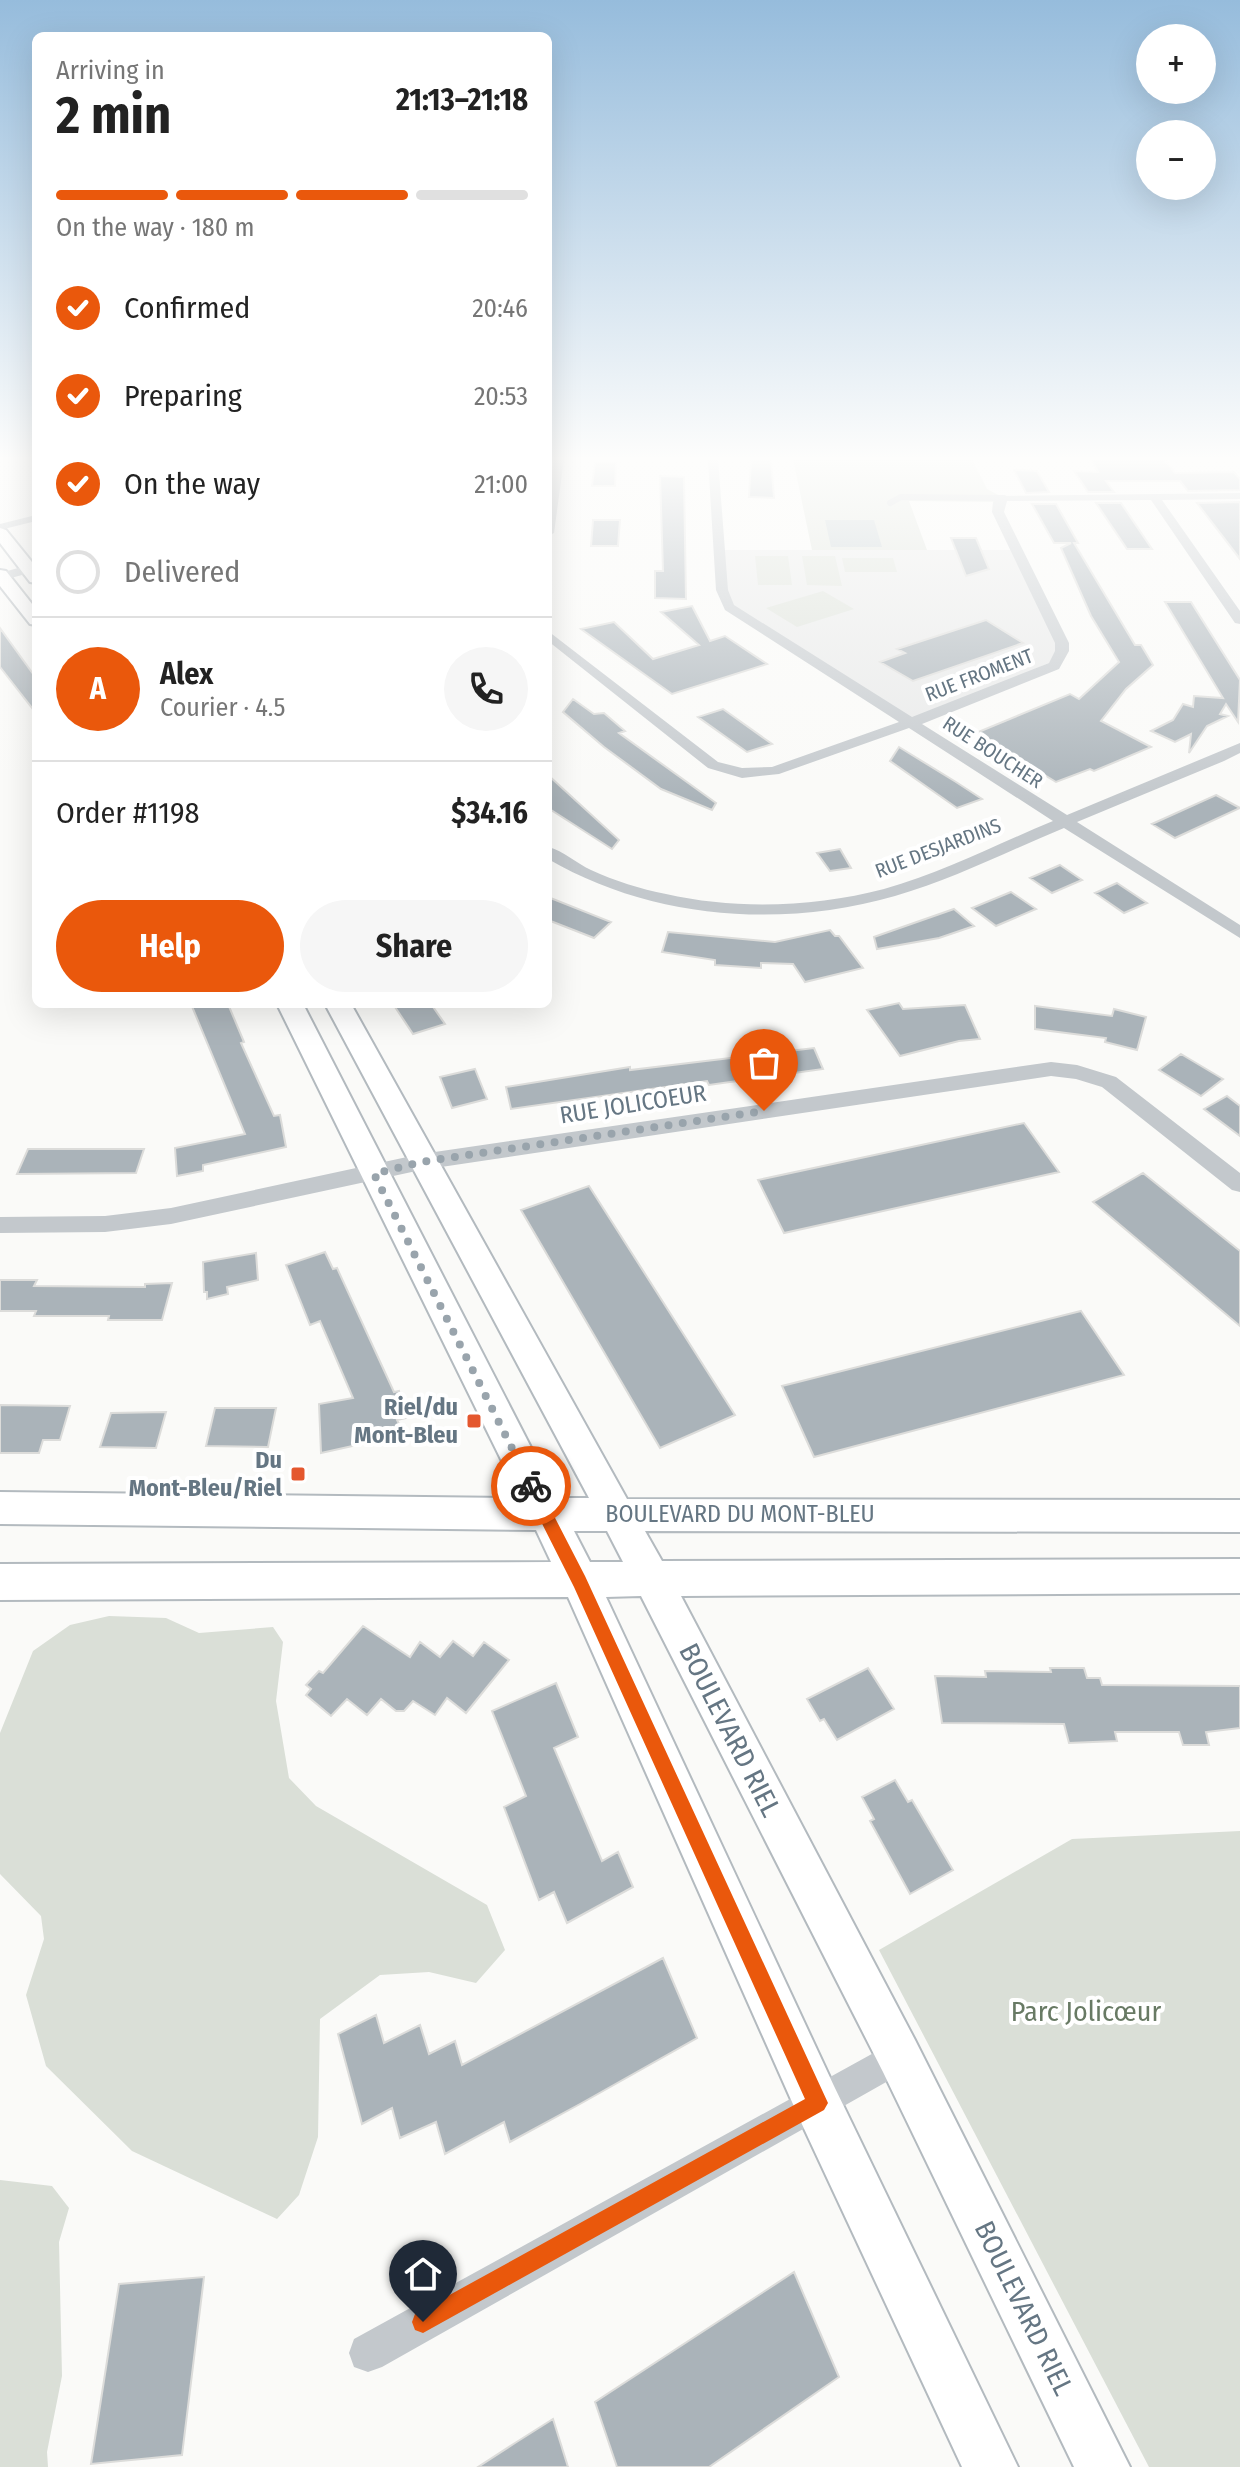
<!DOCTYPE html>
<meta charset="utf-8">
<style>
body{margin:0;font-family:"Fira Sans Condensed",sans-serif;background:#f6f6f6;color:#222;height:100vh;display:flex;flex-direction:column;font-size:30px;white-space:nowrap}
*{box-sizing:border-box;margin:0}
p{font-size:26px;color:#767676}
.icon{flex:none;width:44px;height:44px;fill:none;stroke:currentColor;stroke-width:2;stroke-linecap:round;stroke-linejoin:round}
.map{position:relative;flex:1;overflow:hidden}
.drawer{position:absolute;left:32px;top:32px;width:520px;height:976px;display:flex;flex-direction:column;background:#fff;border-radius:12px;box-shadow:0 8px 32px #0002}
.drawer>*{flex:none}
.controls{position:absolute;left:1136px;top:24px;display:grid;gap:16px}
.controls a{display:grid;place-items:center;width:80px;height:80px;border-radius:50%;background:#fff;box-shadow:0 8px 32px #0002;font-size:40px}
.pin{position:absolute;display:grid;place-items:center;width:68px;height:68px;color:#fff;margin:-82px -34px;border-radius:50% 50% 50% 0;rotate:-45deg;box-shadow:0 0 8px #0007}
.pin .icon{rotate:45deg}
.courier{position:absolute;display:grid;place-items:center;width:80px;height:80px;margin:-40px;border:6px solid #ea580c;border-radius:50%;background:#fff;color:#222;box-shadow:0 2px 10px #0007}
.head em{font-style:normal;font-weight:700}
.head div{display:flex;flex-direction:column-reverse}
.head{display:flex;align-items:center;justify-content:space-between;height:136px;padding:0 24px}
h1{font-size:52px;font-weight:700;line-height:60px}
.bar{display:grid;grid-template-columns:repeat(4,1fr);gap:12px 8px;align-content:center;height:96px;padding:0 24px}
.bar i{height:10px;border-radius:6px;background:#e0e0e0}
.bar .selected{background:#ea580c}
.bar p{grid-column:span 4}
.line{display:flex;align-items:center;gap:20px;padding:0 24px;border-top:2px solid #e0e0e0}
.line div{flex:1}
.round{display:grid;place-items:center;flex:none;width:84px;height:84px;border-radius:42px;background:#f6f6f6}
ol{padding:0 24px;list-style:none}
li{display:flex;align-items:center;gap:24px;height:88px}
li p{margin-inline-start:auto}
li .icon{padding:8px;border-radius:50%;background:#ea580c;color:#fff;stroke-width:4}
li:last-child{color:#767676}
li i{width:44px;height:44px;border:4px solid #e0e0e0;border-radius:50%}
.cta{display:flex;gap:16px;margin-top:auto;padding:16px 24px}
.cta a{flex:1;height:92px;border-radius:48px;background:#ea580c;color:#fff;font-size:32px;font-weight:700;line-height:92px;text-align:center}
.cta a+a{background:#f6f6f6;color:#222}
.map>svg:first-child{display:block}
.built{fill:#e8e9e9}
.green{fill:#dadfd7}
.water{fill:#bbc7cb}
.building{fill:#aab3b9;stroke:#dcdcda;stroke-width:2}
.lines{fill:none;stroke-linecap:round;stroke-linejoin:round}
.secondary-casing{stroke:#b3babf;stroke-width:4}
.lane{stroke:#c3c8cc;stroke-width:6}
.street{fill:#c3c8cc;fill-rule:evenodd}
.secondary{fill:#fff;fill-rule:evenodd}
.route{fill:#ea580c}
.done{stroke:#99a4ac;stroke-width:8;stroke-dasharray:0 14.4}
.poi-dot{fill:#e4572e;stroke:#fff;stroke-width:3}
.labels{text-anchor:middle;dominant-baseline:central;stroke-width:8;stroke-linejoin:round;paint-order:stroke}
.far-street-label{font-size:20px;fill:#657683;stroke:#fff}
.street-label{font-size:24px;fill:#657683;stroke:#fff}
.poi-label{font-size:24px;font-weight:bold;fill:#657683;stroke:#fff;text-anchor:end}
.near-street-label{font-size:28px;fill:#657683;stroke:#fff}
.near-park-label{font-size:28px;fill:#687a64;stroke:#fff}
</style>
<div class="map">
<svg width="1240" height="2467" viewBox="0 0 1240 2467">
<rect width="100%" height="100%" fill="#fafaf8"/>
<!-- built -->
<path class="built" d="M717,550h301l44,93 -2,15 -149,65 -182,-116z"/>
<!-- green -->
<path class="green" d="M793,459h179l15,30 17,9 -5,4 -90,-1 18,49h-115z
M755,556h33l4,29h-34z
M802,556h33l7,30 -35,-1z
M842,558h51l4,14h-52z
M823,591l31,18 -57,18 -31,-19z
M109,1616l57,2 33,15 74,-6 10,15 -7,59 13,77 27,28 171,99 18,45 -29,33 -47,-11 -49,3 -60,44 -2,118 -19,58 -22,24 -145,-68 -86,-85 -20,-71 18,-56 -3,-23 -41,-42v-141l33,-82 37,-26z
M1240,1831v636h-91l-270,-517 193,-111z
M0,2180l52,6 17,22 -10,34 3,134 -15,76 1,15h-48z"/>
<!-- water -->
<path class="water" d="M825,520h49l8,27h-51z"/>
<!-- building -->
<path class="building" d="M751,459h20l3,39 -25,-1z
M1091,459h73l11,14 59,-1 6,7v11l-52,1 -8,-10h-74l8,11h-26l-14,-21 24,1z
M595,462h21l-1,24h-23z
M1014,470l23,1 12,21 -23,1z
M660,476l24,1 2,122 -31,-1v-27h8z
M1240,502v57l-43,-56z
M1096,503h25l31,46h-25z
M1032,504h24l22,39h-4l61,102h6l12,20 -27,24 -25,32 50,26 -57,24 -4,-2 -34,13 -80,-49 94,-39 9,5 40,-37 -28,-46 -30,-68 10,-5h-17z
M593,520h27l-2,26h-27z
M951,538h25l13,31 -23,7z
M1165,602h26l49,78 -2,42 -12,-18 -6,10 8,2 -21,10 -18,27 2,-19 -16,8 -24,-11 22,-11 10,-16 10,3 1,-11 29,2z
M692,606l18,35 15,-5 42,28 -95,30 -91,-65 33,-7 39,37 46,-14 -38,-33z
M986,620l37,23 -110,38 -33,-19 25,-9 -8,-4z
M0,628l36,50v35l-36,-46z
M573,699l21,15 10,-1 21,18 -6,2 97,70 -4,7 -51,-21 -57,-42 -41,-35z
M723,709l49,35 -25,8 -49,-35z
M899,747l57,35 26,17 -25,9 -67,-47z
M548,775l71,65 -7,9 -64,-41z
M1216,795l24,13 -65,30 -23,-14z
M840,849l11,19 -21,3 -13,-18z
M1060,865l22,15 -30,13 -22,-15z
M1117,883l30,20 -23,10 -29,-20z
M1011,892l25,17 -40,17 -24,-18z
M548,897l63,25 -17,16 -46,-18z
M954,909l20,17 -35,12 -62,11 -3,-12z
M830,930l5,6h4l24,32 -58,14 -12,-18 -32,-1v5l-46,-3v-5l-53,-8 6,-20 107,10z
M899,1003l4,6 62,-4 15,34 -21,2 -59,15 -33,-46z
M191,1004h37l16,38 -3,1 33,73 6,-1 6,32 -83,18v6l-26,5 -2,-28 70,-14z
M393,1004h38l14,20 -32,10z
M1035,1006l77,10 2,-7 32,8 -9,33 -32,-8 1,-4 -71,-9z
M814,1048l9,21 -114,16 -2,-4 -196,28 -5,-22 124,-20v3z
M1181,1054l42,25 -22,17 -42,-26z
M475,1069l12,30 -35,9 -12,-31z
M1227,1096l13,10v30l-36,-27z
M1024,1123l35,49 -275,61 -26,-53z
M28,1149h116l-8,24 -119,1z
M1143,1173l97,78v75l-147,-124z
M589,1186l146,229 -75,33 -139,-238z
M325,1252l8,17 4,-1 57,124 5,-1 7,27 -9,2 4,8 -27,8 1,5 -54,12 -2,-49 34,-6 -33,-77 -10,4 -24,-60z
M256,1253l2,27 -31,7 1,7 -21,5v-7h-3l-1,-30z
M0,1280h37l-3,6 111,1v-3l27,-1 -10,37h-54l1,-4h-75l2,-5h-36z
M1081,1311l43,64 -310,82 -32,-71z
M0,1405l70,1 -10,34h-17l-4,13h-39z
M215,1408h61l-8,39 -62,-1z
M166,1412l-10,36 -56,-1 11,-34z
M363,1626l47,31 10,-15 20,15 13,-16 20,15 11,-14 25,18 -43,53 -19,-15 -12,17 -22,-14 -9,10h-8l-15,-12 -14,16 -20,-16 -16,17 -25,-21 5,-6 -5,-4 13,-14 4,2z
M868,1668l26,41 -57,31 -13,-21 -4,2 -13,-22z
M1050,1668h34l3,10h13l2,7 138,1v42l-34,4 3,13h-26l-4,-13h-64l2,9 -48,2 -5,-19 -122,-1 -7,-47 51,1 -1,-6 66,1z
M556,1683l22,54 -24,11 48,113 16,-9 15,35 -66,36 -13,-31 -15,8 -35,-93 22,-11 -34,-85z
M895,1780l13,22 4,-2 41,70 -43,24 -40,-73 4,-2 -12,-22z
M663,1958l34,80 -117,66 -70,38 -6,-20 -59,32 -9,-32 -36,16 -8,-30 -30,16 -24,-90 38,-19 8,28 36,-18 9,29 26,-13 7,24z
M794,2272l45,105 -130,90h-92l-22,-65z
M204,2277l-22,178 -91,9 28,-180z
M553,2419l15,48h-90l37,-24z"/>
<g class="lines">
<defs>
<path id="secondary" d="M0,528l6,2 30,37v16l-6,-1 -30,-39z
M0,570l6,1 30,38v16l-6,-1 -30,-38z
M277,1004h26l254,494h32l-264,-494h26l276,495 613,1v32l-595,-1 17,30 578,-2v34l-559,3 234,444 215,427h-56l-191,-395 -242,-476 -35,1 228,489 184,381h-56l-162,-347 -232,-523 -568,3v-36l551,-2 -15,-32 -536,-6v-32l520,6zM574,1531h33l16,31h-33z"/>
</defs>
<!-- secondary casing -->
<use href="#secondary" class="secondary-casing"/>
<!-- lane -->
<path class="lane" d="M890,503l11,-6 103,1"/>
<!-- street -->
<path class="street" d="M554,459h10l-10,74 -6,3v-40z
M708,459h10l10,131 6,15 178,112 137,-54 6,-12v-8l-63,-131 1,-10 7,-6 240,-3v6l-78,1 78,111v13l-5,-1 -84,-123 -144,1 -3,11 65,131v8l-10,18 -137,55 145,91 173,-72v10l-16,8 -147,61 163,103v13l-176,-110c-56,23 -110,51 -169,68 -114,33 -244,23 -347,-37v-12c16,4 28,16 43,23 24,11 49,19 75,24 70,16 149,13 218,-5 58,-16 113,-45 169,-68l-144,-93 -130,46 -37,4 -34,-10 -160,-127v-10l170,131 24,6 30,-1 127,-45 -174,-112 -9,-20z
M36,515v6l-36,9v-6z
M29,565l4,1v6l-33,9v-8z
M1051,1062l26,3 39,12 124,96v19l-8,-2 -130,-103 -26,-8 -25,-3 -630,94 -250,54 -66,8 -105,1v-16l105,-1 66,-8 250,-54z
M899,2039l12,5 5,12 -5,12 -529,299 -14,5 -14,-5 -5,-14 5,-14z"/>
<!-- secondary -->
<use href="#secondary" class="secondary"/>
</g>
<!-- sky -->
<linearGradient id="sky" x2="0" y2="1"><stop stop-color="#96bcdc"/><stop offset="0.57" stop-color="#fdfdfc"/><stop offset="1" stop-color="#fdfdfc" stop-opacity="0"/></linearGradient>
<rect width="1240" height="804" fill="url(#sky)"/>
<!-- route -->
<path class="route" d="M531,1479l5,2 49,95 243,527 -4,7 -401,223 -8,-3 -3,-8 3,-8 390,-215 -231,-512 -51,-101z"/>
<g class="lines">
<!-- done -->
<path class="done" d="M531,1486l-157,-312 47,-12 343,-51"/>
</g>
<!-- markers -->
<g class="poi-dot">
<rect x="466" y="1413" width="16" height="16" rx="4"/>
<rect x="290" y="1466" width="16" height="16" rx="4"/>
</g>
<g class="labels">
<!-- far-street labels -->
<g class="far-street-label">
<text transform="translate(979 675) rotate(-21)">RUE FROMENT</text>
<text transform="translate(993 752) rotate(33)">RUE BOUCHER</text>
<text transform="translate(938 848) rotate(-21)">RUE DESJARDINS</text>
</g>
<!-- street labels -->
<g class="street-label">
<text transform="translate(633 1104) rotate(-9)">RUE JOLICOEUR</text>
<text x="740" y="1514">BOULEVARD DU MONT-BLEU</text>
</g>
<!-- poi labels -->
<g class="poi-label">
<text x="458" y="1407">Riel/du<tspan x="458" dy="28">Mont-Bleu</tspan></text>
<text x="282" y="1460">Du<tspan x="282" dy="28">Mont-Bleu/Riel</tspan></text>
</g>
<!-- near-street labels -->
<g class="near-street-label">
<text transform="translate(730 1730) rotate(63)">BOULEVARD RIEL</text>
<text transform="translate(1024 2308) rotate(64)">BOULEVARD RIEL</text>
</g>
<!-- near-park labels -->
<g class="near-park-label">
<text x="1086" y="2011">Parc Jolicœur</text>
</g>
</g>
</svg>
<div class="controls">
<a>+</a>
<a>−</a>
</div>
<div class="pin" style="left:764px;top:1111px;background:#ea580c"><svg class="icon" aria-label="bag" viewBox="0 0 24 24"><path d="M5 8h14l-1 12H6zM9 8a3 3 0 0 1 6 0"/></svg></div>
<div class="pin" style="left:423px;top:2322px;background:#1f2937"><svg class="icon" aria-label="home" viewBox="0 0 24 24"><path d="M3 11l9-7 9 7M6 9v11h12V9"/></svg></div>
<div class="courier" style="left:531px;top:1486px"><svg class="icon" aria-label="bike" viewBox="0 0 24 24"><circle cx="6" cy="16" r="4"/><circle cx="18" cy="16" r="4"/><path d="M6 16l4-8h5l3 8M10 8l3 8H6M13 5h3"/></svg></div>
<section class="drawer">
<div class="head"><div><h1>2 min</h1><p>Arriving in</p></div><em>21:13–21:18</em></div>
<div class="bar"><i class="selected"></i><i class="selected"></i><i class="selected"></i><i></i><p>On the way · 180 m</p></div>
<ol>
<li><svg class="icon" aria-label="check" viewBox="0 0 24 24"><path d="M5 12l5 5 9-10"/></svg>Confirmed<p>20:46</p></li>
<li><svg class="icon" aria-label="check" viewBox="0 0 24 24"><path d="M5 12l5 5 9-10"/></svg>Preparing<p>20:53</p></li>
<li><svg class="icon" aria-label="check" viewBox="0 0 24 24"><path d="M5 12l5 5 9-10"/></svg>On the way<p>21:00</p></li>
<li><i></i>Delivered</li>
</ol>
<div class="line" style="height:144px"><b class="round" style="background:#ea580c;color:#fff">A</b><div><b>Alex</b><p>Courier · 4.5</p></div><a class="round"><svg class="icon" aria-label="phone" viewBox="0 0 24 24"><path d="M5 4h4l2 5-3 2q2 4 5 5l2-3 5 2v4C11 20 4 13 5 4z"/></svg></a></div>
<div class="line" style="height:104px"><div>Order #1198</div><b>$34.16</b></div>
<div class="cta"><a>Help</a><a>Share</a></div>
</section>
</div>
